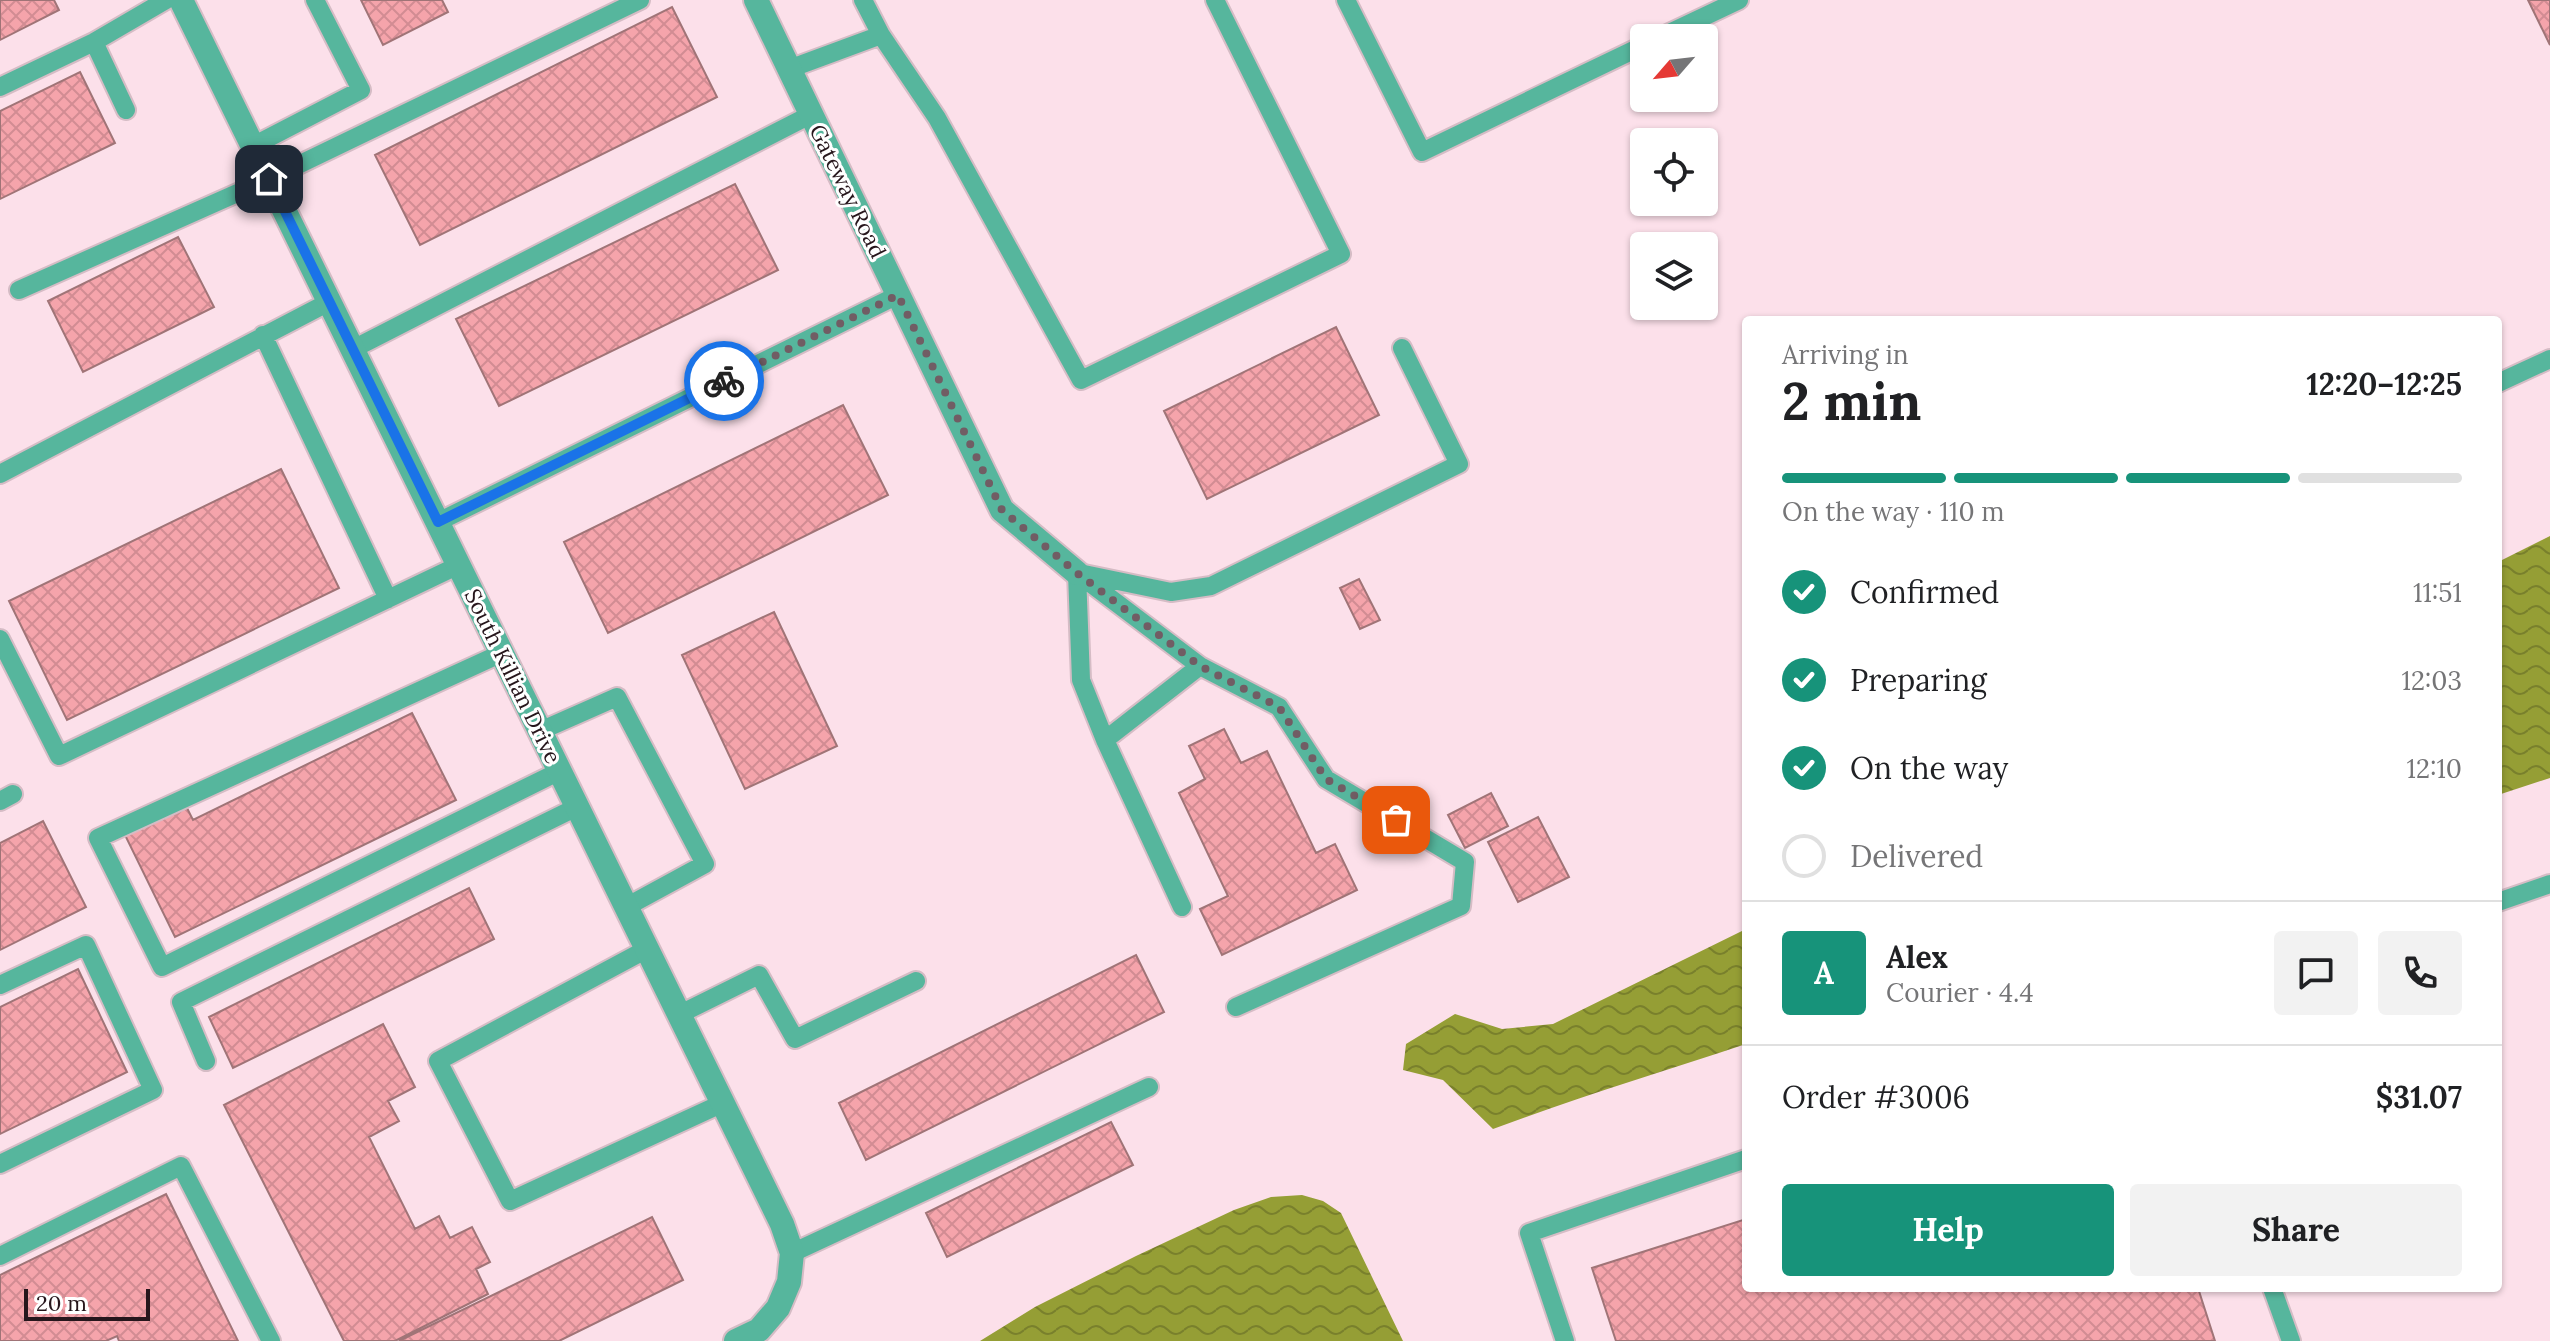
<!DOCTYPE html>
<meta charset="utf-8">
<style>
body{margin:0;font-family:Lora,serif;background:#f2f2f2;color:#202124;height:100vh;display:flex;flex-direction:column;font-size:30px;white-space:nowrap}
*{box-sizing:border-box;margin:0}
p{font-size:26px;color:#757577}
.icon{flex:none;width:44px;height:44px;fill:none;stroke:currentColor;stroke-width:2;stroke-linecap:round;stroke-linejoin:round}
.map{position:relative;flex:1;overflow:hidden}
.drawer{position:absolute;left:1742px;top:316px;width:760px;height:976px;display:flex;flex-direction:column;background:#fff;border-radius:8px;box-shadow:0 2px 6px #0004}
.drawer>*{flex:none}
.needle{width:52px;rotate:242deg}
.tools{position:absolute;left:1630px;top:24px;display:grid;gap:16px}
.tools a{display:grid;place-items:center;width:88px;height:88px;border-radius:8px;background:#fff;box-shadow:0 2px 6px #0004;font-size:40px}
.scale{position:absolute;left:24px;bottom:20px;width:126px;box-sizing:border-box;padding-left:8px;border:4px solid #26161c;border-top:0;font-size:22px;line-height:28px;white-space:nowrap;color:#26161c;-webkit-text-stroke:6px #fff;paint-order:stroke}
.pin{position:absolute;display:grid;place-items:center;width:68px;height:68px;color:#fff;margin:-34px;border-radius:16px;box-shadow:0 4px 12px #0006}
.courier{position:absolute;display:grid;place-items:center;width:80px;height:80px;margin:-40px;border:6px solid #1a73e8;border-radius:50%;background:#fff;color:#222;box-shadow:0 2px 10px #0007}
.head em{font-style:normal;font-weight:700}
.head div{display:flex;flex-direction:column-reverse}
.head{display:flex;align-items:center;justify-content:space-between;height:136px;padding:0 40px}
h1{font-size:52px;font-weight:700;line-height:60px}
.bar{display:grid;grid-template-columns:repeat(4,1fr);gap:12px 8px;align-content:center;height:96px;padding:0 40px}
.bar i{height:10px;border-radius:6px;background:#e0e0e0}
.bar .active{background:#17937a}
.bar p{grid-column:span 4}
.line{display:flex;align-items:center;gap:20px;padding:0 40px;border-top:2px solid #e0e0e0}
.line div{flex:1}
.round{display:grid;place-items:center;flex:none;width:84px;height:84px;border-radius:8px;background:#f2f2f2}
ol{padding:0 40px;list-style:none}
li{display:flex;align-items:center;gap:24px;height:88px}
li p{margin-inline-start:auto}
li .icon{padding:8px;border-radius:50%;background:#17937a;color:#fff;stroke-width:4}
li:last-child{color:#757577}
li i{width:44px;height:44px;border:4px solid #e0e0e0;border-radius:50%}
.primary-button{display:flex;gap:16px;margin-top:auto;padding:16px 40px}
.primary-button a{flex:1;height:92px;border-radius:8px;background:#17937a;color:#fff;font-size:32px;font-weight:700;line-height:92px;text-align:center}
.primary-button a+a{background:#f2f2f2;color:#202124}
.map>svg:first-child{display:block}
.water{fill:url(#water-waves)}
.building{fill:url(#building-cross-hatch);stroke:#a07477;stroke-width:2}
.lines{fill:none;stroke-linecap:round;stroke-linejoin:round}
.lane-casing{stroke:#d5bcc5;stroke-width:22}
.street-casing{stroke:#d5bcc5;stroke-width:28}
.lane{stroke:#56b69d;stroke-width:18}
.street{stroke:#56b69d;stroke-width:24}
.done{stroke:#715d64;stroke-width:8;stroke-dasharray:0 14.4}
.route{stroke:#1a73e8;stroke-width:10}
.labels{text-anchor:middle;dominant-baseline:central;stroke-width:6;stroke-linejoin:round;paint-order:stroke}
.street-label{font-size:22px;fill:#26161c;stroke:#fff}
</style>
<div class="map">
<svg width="2550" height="1341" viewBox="0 0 2550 1341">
<defs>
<pattern id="water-waves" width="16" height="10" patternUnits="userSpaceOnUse" patternTransform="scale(2)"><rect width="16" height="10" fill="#959e35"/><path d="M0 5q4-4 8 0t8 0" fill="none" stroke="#79802c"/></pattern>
<pattern id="building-cross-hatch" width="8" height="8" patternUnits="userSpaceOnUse" patternTransform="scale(2)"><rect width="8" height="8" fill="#f5a4ab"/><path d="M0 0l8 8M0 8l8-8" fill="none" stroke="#d28c93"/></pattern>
</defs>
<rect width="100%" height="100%" fill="#fce0ea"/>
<!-- water -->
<path class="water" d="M2550,536v242l-52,17v-233z
M1746,929v115c-85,28 -170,54 -253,85l-50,-49 -40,-10 3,-26 49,-30 47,15 51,-5z
M1302,1195l21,6 18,12 62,128h-423l55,-34 101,-51 98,-46 37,-13z"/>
<!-- building -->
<path class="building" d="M0,0h54l5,10 -59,30z
M361,0h81l6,12 -65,33z
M2528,0h22v45z
M672,7l45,90 -297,148 -45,-90z
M80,72l35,71 -115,56v-88z
M735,184l43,86 -279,136 -43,-87z
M178,237l36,70 -131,65 -35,-71z
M1336,327l43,88 -172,84 -43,-88z
M843,405l45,90 -280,138 -44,-91z
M281,469l58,119 -272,132 -58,-119z
M1359,579l21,41 -20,9 -20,-41z
M774,612l63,134 -92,43 -63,-134z
M412,713l44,87 -281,137 -51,-104 61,-29 8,16z
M1224,729l17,34 26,-12 49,102 19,-9 22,46 -135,65 -22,-46 28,-13 -49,-103 26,-14 -16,-33z
M1491,793l17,33 -43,22 -17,-33z
M1538,817l31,60 -51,25 -30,-60z
M43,821l43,86 -86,43v-107z
M469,888l25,51 -261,129 -24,-51z
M1136,955l28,57 -298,148 -27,-57z
M78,969l49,103 -127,62v-127z
M383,1024l32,63 -27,14 11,20 -30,16 46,92 24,-13 11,22 22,-11 18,35 -14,7 12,25 -93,47h-51l-120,-236z
M1111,1122l22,43 -186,92 -21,-44z
M166,1194l72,147h-119l-2,-5 -11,5h-106v-66z
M652,1217l31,63 -124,61h-160z
M1746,1219v69h452l17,53h-599l-24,-73z"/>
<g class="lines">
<defs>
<path id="lane" d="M863,0l18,35 56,83 144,262 260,-126 -126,-254
M1346,0l76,152 222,-107
M1659,38l80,-38
M94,42l32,68
M789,69l92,-34
M0,87l94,-45 72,-42
M253,146l108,-56 -46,-90
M19,290l250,-111 371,-179
M263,335l125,264
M353,349l459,-235
M2498,383l52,-24
M0,474l329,-172
M438,522l460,-227
M1077,573l123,93 79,41 47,72 139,83 -4,44 -225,101
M1077,573l4,107 24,60 77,167
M1084,574l87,18 40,-6 248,-122 -57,-116
M0,639l59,117 400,-191
M502,653l-404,185 64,129 398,-196
M540,731l77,-34 88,167 -79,43
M1105,740l95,-74
M0,801l13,-7
M2498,902l52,-18
M647,949l-209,112 72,140 213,-98
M0,985l86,-40 67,145 -153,74
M680,1014l79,-39 36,64 121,-58
M206,1061l-25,-59 396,-195
M792,1253l357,-166
M0,1256l181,-90 90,175
M2272,1288l19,53
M1565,1341l-36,-108 217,-74"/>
<path id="street" d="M181,0l601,1224 10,29 -3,29 -11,26 -19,22 -23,11
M756,0l246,510 75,63"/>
</defs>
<!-- lane casing -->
<use href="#lane" class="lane-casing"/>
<!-- street casing -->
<use href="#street" class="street-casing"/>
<!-- lane -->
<use href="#lane" class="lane"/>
<!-- street -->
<use href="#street" class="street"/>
</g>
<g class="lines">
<!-- done -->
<path class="done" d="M724,381l174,-86 104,215 75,63 123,93 79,41 47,72 70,41"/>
<!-- route -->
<path class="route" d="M269,179l169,343 286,-141"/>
</g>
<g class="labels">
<!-- street labels -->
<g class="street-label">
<text transform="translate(848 191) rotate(64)">Gateway Road</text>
<text transform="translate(513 676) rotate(64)">South Killian Drive</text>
</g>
</g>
</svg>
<div class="tools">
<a><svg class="needle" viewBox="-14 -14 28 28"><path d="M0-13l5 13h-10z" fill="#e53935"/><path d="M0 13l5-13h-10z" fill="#757577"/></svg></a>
<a><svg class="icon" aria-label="locate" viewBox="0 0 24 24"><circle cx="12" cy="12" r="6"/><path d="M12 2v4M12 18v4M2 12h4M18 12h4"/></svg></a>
<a><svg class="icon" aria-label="layers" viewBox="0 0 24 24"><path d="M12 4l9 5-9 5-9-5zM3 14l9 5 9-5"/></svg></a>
</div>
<div class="scale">20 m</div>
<div class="pin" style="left:1396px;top:820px;background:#ea580c"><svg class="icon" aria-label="bag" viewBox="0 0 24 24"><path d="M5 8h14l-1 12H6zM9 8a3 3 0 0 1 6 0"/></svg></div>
<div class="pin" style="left:269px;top:179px;background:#1f2937"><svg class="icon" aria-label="home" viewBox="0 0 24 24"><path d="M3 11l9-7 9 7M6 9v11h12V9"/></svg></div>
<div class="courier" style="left:724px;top:381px"><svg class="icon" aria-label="bike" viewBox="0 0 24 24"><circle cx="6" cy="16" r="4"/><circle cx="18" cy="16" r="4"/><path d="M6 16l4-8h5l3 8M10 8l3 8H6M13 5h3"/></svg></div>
<section class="drawer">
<div class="head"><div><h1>2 min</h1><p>Arriving in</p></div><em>12:20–12:25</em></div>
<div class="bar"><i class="active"></i><i class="active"></i><i class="active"></i><i></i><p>On the way · 110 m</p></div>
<ol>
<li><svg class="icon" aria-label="check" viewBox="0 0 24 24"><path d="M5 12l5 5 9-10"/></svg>Confirmed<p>11:51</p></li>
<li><svg class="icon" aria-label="check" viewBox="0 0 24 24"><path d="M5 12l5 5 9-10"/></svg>Preparing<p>12:03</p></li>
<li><svg class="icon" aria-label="check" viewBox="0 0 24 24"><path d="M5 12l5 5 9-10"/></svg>On the way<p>12:10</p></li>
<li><i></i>Delivered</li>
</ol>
<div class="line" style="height:144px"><b class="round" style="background:#17937a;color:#fff">A</b><div><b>Alex</b><p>Courier · 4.4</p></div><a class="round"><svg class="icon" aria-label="chat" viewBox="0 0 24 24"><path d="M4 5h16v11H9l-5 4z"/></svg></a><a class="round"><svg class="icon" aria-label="phone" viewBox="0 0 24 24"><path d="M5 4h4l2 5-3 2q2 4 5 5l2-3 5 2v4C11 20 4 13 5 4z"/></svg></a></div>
<div class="line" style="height:104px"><div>Order #3006</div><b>$31.07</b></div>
<div class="primary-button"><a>Help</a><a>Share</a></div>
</section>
</div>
